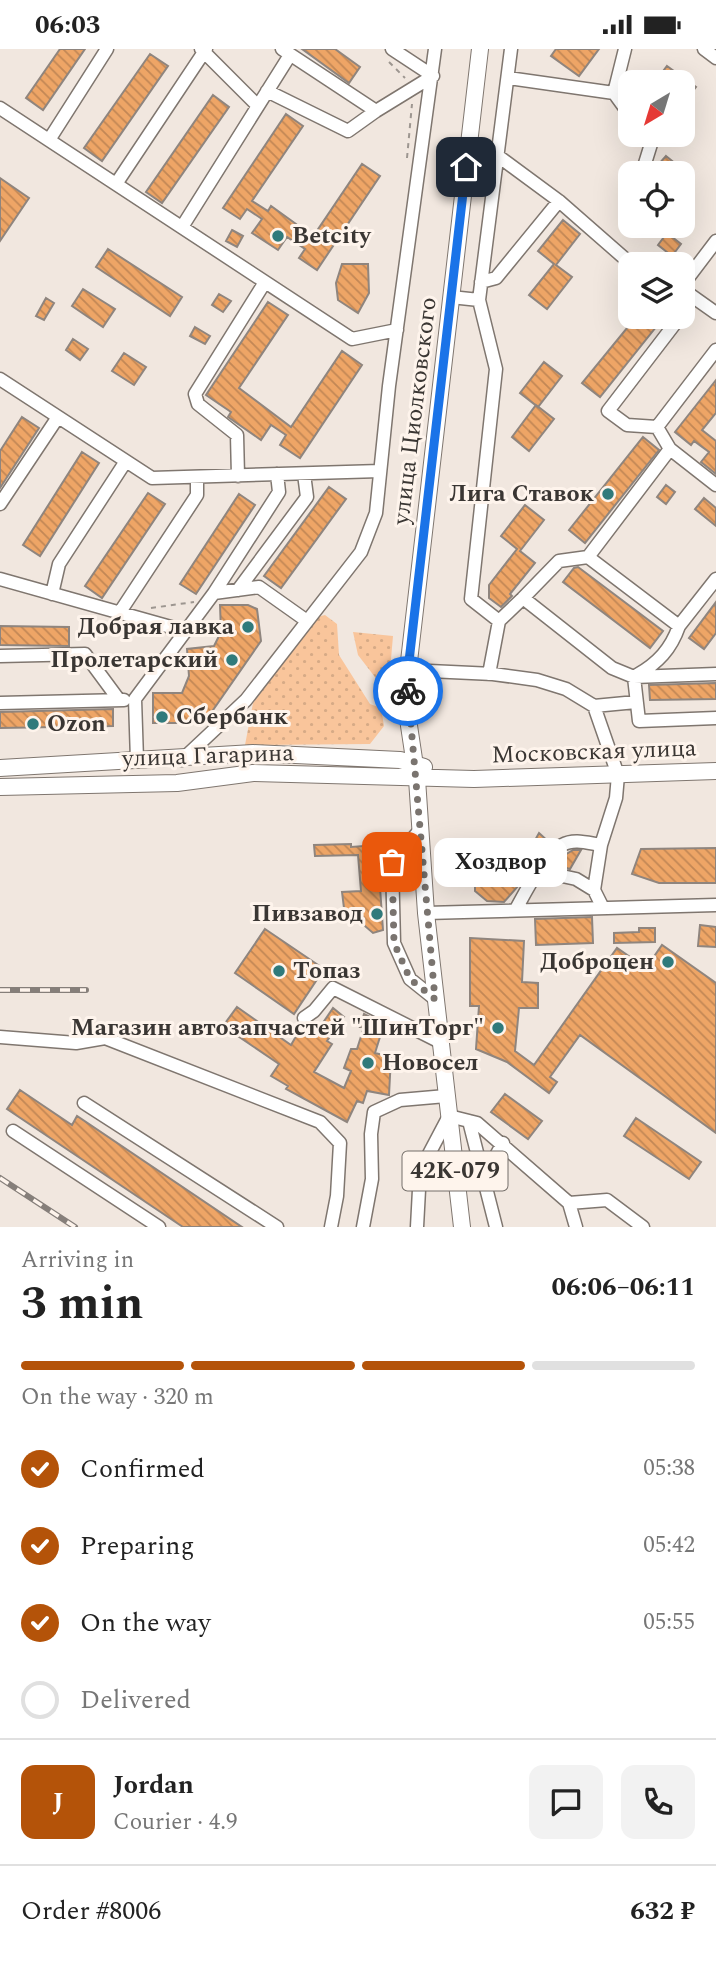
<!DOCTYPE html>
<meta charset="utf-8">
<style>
body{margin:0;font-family:Spectral,serif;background:#f2f2f2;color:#222;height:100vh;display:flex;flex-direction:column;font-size:26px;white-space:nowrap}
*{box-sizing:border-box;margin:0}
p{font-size:23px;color:#767676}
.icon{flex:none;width:38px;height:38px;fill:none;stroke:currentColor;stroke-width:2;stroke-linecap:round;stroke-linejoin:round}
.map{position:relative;height:1178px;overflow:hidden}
.panel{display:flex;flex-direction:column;background:#fff;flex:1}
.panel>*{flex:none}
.needle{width:46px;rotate:218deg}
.tools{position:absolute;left:618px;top:21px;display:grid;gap:14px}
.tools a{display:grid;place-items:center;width:77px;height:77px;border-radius:14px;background:#fff;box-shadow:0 7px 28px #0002;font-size:35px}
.pin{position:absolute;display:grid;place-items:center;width:60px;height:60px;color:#fff;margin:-30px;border-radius:14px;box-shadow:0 4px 10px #0006}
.courier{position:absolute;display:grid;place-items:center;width:70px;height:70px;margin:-35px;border:5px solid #1a73e8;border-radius:50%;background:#fff;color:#222;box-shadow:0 2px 9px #0007}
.bubble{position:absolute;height:49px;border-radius:14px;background:#fff;box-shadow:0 7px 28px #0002;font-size:23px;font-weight:700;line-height:49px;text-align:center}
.headline em{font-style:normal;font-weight:700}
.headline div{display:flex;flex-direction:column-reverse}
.headline{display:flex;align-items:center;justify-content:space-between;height:119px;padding:0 21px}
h1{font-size:46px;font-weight:700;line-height:52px}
.bar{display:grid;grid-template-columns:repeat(4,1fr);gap:10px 7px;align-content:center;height:84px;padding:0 21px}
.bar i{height:9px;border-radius:5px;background:#e0e0e0}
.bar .on{background:#b45309}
.bar p{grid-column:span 4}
.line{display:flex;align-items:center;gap:18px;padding:0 21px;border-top:2px solid #e0e0e0}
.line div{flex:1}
.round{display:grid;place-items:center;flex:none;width:74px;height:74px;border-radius:14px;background:#f2f2f2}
ol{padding:0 21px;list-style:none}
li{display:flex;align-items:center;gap:21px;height:77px}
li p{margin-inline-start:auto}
li .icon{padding:7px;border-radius:50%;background:#b45309;color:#fff;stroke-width:4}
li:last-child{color:#767676}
li i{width:38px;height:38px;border:4px solid #e0e0e0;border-radius:50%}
.status{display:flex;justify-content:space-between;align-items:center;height:49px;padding:0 35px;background:#fff;direction:ltr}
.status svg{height:19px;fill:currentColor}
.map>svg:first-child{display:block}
.grass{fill:url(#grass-dots)}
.building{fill:url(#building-back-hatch);stroke:#8f857e;stroke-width:2}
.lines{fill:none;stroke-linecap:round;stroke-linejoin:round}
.minor-casing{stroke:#7f766f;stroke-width:15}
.major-casing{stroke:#7f766f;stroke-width:18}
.path{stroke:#9d9690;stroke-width:2;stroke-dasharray:5 5;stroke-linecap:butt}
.minor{stroke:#fff;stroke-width:12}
.major{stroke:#fff;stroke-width:16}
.rail-casing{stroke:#867f7a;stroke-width:6}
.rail{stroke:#fef4ec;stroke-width:3.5;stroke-dasharray:10;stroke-linecap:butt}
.done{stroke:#7a746f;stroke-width:7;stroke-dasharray:0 12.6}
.route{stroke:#1a73e8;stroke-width:9}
.poi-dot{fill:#307a7b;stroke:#fef4ec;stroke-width:2.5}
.labels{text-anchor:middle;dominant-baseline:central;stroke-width:6;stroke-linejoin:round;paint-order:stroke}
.shield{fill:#fef4ec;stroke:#756f6a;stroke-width:2}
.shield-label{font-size:23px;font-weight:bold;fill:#3a3633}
.poi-label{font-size:24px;font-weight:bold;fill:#3a3633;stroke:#fef4ec;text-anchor:end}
.street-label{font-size:24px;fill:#3a3633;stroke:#fef4ec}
</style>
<div class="status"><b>06:03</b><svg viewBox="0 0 49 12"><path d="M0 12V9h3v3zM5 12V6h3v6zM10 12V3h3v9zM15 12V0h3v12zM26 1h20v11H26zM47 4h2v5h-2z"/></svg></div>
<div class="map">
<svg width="716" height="1178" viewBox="0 0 716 1178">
<defs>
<pattern id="grass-dots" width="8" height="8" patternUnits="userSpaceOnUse" patternTransform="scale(1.75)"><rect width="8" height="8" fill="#f9c59b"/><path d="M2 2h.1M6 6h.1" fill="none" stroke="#d6aa86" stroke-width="1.8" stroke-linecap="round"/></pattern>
<pattern id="building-back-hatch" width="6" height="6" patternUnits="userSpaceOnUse" patternTransform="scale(1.75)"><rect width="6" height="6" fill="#eea566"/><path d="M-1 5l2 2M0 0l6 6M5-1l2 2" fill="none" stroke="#c28755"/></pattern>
</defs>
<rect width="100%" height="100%" fill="#f1e7df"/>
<!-- grass -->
<path class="grass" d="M325,566l12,9 2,31 31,49 11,4 3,18 -14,18 -125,1 8,-42 64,-86z
M353,583l40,4 -5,58 -30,-39z"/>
<!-- building -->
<path class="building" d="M60,0h25l-42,61 -17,-12z
M302,0h33l25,18 -11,16z
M556,0h43l-20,27 -28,-20z
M150,5l18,12 -66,95 -18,-13z
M667,17l29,21 -14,18v-23h-27z
M213,46l16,12 -67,96 -16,-11z
M286,65l17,12 -51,75 16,10 3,-5 25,18 -3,5 17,12 52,-77 18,12 -63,94 -18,-12 6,-9 -18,-12 -9,13 -26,-17 10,-14 -15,-10 -7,10 -17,-11z
M666,107l21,17h-36z
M0,129l29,20 -29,43z
M563,171l17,14 -24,31 16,12 -25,32 -18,-14 25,-31 -16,-13z
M232,181l11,6 -6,11 -11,-6z
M667,184l14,11 -9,12 -14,-11z
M108,200l74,48 -12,19 -74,-49z
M342,215h26l1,29 -11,20 -20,-13 -2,-17z
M83,240l32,20 -12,18 -31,-21z
M219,245l12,7 -8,11 -11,-7z
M46,249l8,5 -10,17 -8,-4z
M268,253l20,13 -49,73 52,39 51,-76 20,14 -62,93 -20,-13 6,-10 -15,-10 -10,15 -33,-23 3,-5 -25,-17z
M636,268h28l-64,80 -18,-14z
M195,278l15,9 -5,8 -15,-8z
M73,290l15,10 -8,11 -14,-10z
M124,304l22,14 -12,18 -22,-14z
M544,313l18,14 -24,31 -18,-14z
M716,331v33l-14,17 14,11v33l-15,-12 8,-10 -15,-11 -3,4 -16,-13z
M536,356l18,14 -25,32 -17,-14z
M22,368l17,11 -39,60v-37z
M643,388l16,13 -74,93 -16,-13z
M82,403l17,11 -59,93 -17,-11z
M666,436l9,7 -9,12 -9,-7z
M329,438l17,12 -65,89 -17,-12z
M148,444l17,11 -63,94 -17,-12z
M239,445l16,11 -59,89 -16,-10z
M704,449l12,10v18l-21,-17z
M525,456l19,15 -24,31 15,12 -25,31 2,2 -11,11 -12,-9v-13l28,-36 -16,-13z
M578,518l85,64 -13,17 -87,-66 11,-14z
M716,553v31l-12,16 -15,-11z
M220,556h28l9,4 4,32 -57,82h-51v-30h29l7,-17 -2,-27 27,-3 7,-14z
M0,577l69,1v19l-69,-1z
M716,634v16l-66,1 -1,-15z
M113,660v17l-113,2v-16z
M539,784l11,10 -10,11 -10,-5z
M351,795v3l26,-2 6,85 -10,3 -29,-25 -2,-16 19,-1 -3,-36 -43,1 -1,-11z
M478,797l39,25 2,14 -15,17 -17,-1 -12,-10v-10l5,-8z
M716,799v35h-57l-27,-9 9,-25z
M573,801h8l-11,19 -12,-3 4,-6 -2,-2z
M592,868l1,26 -57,2 -1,-26z
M700,876l16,2v20l-18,-1z
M639,879h16v14l-41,1v-10l25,-1z
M265,880l59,40 -30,45 -59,-41z
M470,889l54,3 -2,41 16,1v25h-19l-4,43 19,14 83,-117 29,20 16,-23 54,38v150l-136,-98 -30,42 7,5 -8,11 -42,-31 -31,-13 3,-43h-9z
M237,958l54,38 11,-19 14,7 17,-25 11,9 -17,24 5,3 -18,28 30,16 7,-17 -7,-3 7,-19h6l7,-22h-4l4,-13 20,10 -9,29 16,4 -2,38 -22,-4 -4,12 -6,-2 -10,21 -61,-33 2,-3 -17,-10 8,-12 -56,-38z
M20,1041l52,35 5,-9 165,111h-59l-176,-118z
M505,1045l37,27 -14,18 -37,-27z
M636,1069l65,44 -12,17 -65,-43z"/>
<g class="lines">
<defs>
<path id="minor" d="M201,0l57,57
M282,0l94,62 57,-35
M392,0l41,27
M704,0l12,9
M508,29l106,15 16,22
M267,42l81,40 28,-20
M614,44l11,-44
M0,59l352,231 45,-9
M49,91l58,-91
M498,107l61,45 72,63
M642,124l9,-29 -7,-9
M116,135l90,-135
M182,178l108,-172
M481,233l15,-4 63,-77
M682,237l34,-45
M682,240l34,24
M451,248l28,3
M716,301l-59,77 13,22 46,36
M0,330l152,99 228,-7
M657,378l-30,-2 -19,-14 72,-94
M670,400l-82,108 91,69 37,-47
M238,427l-1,-41 -39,-31 -3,-10 70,-112
M0,455l58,-87
M0,530l185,52
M238,541l69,-93 -3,-23
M214,544l65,-101 -2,-18
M52,545l7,-30 67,-103
M523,549l36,-37 29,-4
M120,563l77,-117v-18
M499,572l24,-23 89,70 22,9 82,-3
M0,607l85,-2 34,46
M408,621l85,4 44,6 29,9 28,17 42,-4
M489,625l10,-53 -28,-22 25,-230 -17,-69 32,-251
M637,626c21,-12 34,-26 42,-49
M634,628l5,44 77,-3
M0,654l124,-3
M594,657l24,69 -2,23 -15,47
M137,711l-2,-61 79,-106 45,-6 48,34
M182,711l64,-60 115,-148 15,-39 13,-127 46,-337
M421,780l-29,33 2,81 16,36 25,20
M539,822l37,8 18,11
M516,860c10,-18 28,-54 46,-64 12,-7 26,-2 39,0l-7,45 8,16
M426,864l290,-8
M304,969l10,-7 19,-23 107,54
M0,988l76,6 29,-5 215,84 20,21 -3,53 -6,31
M84,1054l193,124
M469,1072l27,106
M13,1082l146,96
M483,1130l20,-36
M569,1154l7,24
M363,1178l9,-48 -1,-45 3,-22 26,-12 46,-4
M417,1178l3,-56 29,-55 28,7 92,80 38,-3 36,27"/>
<path id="major" d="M0,719l253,-15 147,7 24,7
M0,738l177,-4 76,-10 221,6 242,-8
M462,1178l-36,-314 -9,-134 -9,-60v-49l72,-621"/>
</defs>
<!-- minor casing -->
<use href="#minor" class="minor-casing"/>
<!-- major casing -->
<use href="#major" class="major-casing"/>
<!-- path -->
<path class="path" d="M389,13l16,16
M407,109l5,-54
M151,559l43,-6"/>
<!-- minor -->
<use href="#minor" class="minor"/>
<!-- major -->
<use href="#major" class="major"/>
<defs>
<path id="rail" d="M0,941h86
M0,1129l75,49"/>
</defs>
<!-- rail casing -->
<use href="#rail" class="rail-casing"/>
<!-- rail -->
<use href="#rail" class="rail"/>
</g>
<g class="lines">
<!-- done -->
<path class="done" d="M392,813l2,81 16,36 25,20 -27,-308"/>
<!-- route -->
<path class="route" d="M408,642v-21l58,-503"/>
</g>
<!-- markers -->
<g class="poi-dot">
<circle cx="278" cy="187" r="7"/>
<circle cx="608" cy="445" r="7"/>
<circle cx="248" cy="578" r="7"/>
<circle cx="232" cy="611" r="7"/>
<circle cx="162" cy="668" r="7"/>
<circle cx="33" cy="675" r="7"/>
<circle cx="377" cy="865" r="7"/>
<circle cx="668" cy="913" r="7"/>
<circle cx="279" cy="922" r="7"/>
<circle cx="498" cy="979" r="7"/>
<circle cx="368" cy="1014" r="7"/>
</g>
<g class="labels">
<!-- shield labels -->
<rect class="shield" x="402.5" y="1102.5" width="105" height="39" rx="5"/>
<g class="shield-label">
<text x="455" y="1122">42К-079</text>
</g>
<!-- poi labels -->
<g class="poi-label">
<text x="292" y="187" text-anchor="start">Betcity</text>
<text x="594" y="445">Лига Ставок</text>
<text x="234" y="578">Добрая лавка</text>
<text x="218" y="611">Пролетарский</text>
<text x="176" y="668" text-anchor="start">Сбербанк</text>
<text x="47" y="675" text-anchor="start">Ozon</text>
<text x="363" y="865">Пивзавод</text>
<text x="654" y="913">Доброцен</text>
<text x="293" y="922" text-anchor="start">Топаз</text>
<text x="484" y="979">Магазин автозапчастей "ШинТорг"</text>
<text x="382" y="1014" text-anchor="start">Новосел</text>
</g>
<!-- street labels -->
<g class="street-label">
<text transform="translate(415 362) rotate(-83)">улица Циолковского</text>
<text transform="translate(594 703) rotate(-2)">Московская улица</text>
<text transform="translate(208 707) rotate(-2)">улица Гагарина</text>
</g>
</g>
</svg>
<div class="tools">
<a><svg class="needle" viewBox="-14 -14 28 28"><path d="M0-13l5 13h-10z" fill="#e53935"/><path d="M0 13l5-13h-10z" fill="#767676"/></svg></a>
<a><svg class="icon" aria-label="locate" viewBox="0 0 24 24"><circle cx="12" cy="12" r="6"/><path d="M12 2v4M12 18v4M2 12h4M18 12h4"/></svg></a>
<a><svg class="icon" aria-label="layers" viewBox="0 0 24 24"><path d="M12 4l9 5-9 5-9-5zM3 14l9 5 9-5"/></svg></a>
</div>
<div class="pin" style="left:392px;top:813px;background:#ea580c"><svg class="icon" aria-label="bag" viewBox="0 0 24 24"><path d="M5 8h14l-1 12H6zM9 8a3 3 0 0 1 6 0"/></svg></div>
<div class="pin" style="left:466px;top:118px;background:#1f2937"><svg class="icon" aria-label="home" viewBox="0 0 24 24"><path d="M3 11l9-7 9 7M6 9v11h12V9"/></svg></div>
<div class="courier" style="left:408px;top:642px"><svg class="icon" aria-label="bike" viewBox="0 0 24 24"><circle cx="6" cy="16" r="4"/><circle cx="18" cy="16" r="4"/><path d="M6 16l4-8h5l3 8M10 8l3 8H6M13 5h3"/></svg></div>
<div class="bubble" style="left:434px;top:789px;width:133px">Хоздвор</div>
</div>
<section class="panel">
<div class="headline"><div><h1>3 min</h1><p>Arriving in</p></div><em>06:06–06:11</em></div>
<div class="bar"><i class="on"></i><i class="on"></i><i class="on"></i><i></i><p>On the way · 320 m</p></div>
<ol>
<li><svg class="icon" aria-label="check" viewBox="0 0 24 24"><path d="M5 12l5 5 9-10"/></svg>Confirmed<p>05:38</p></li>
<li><svg class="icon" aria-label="check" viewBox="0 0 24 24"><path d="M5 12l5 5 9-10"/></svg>Preparing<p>05:42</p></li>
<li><svg class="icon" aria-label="check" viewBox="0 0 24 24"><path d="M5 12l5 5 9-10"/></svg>On the way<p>05:55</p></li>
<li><i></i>Delivered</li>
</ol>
<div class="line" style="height:126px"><b class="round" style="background:#b45309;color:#fff">J</b><div><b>Jordan</b><p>Courier · 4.9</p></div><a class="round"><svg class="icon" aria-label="chat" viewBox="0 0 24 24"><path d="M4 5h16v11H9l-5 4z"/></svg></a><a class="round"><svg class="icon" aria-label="phone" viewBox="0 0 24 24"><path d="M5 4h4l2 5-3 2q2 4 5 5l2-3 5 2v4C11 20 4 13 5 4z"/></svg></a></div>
<div class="line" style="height:91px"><div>Order #8006</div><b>632 ₽</b></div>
</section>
